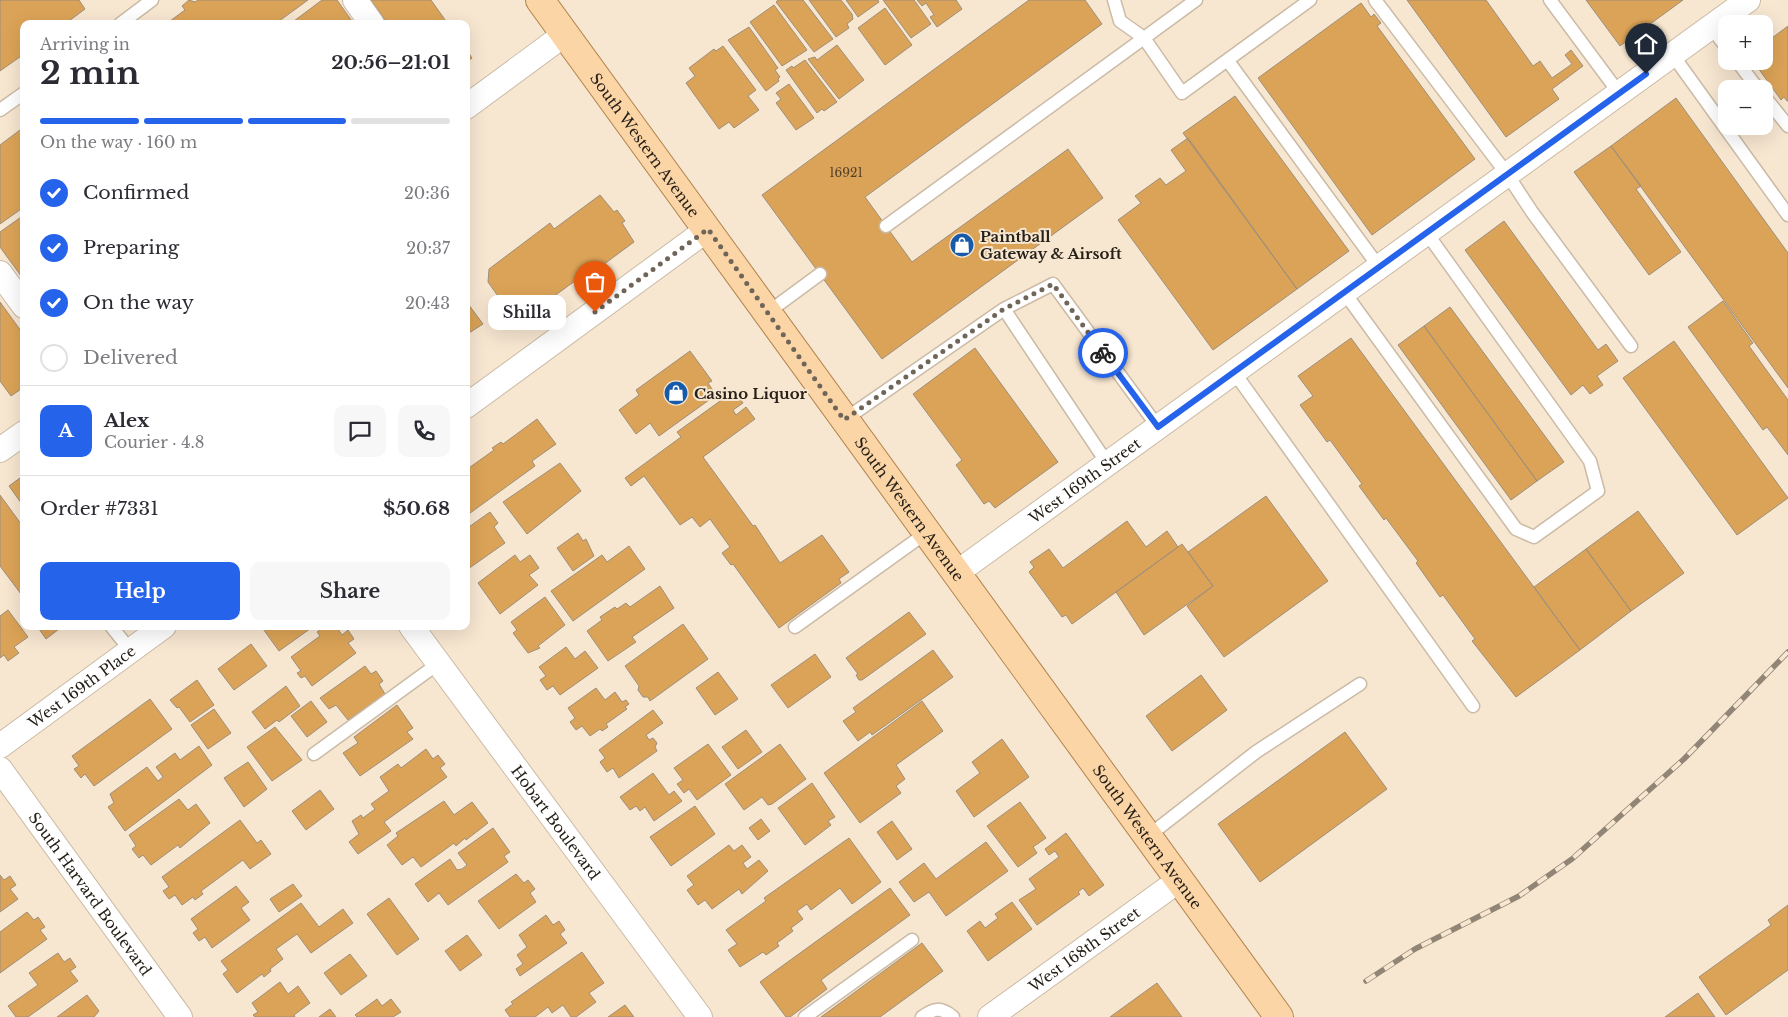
<!DOCTYPE html>
<meta charset="utf-8">
<style>
body{margin:0;font-family:"Libre Baskerville",serif;background:#f7f7f7;color:#2b2b33;height:100vh;display:flex;flex-direction:column;font-size:19px;white-space:nowrap}
*{box-sizing:border-box;margin:0}
p{font-size:16px;color:#7c7c81}
.icon{flex:none;width:28px;height:28px;fill:none;stroke:currentColor;stroke-width:2;stroke-linecap:round;stroke-linejoin:round}
.map{position:relative;flex:1;overflow:hidden}
.panel{position:absolute;left:20px;top:20px;width:450px;height:610px;display:flex;flex-direction:column;background:#fff;border-radius:10px;box-shadow:0 5px 20px #0002}
.panel>*{flex:none}
.controls{position:absolute;left:1718px;top:15px;display:grid;gap:10px}
.controls a{display:grid;place-items:center;width:55px;height:55px;border-radius:10px;background:#fff;box-shadow:0 5px 20px #0002;font-size:25px}
.pin{position:absolute;display:grid;place-items:center;width:42px;height:42px;color:#fff;margin:-51px -21px;border-radius:50% 50% 50% 0;rotate:-45deg;box-shadow:0 0 5px #0007}
.pin .icon{rotate:45deg}
.courier{position:absolute;display:grid;place-items:center;width:50px;height:50px;margin:-25px;border:4px solid #2563eb;border-radius:50%;background:#fff;color:#222;box-shadow:0 1px 6px #0007}
.bubble{position:absolute;height:35px;border-radius:10px;background:#fff;box-shadow:0 5px 20px #0002;font-size:16px;font-weight:700;line-height:35px;text-align:center}
.overview em{font-style:normal;font-weight:700}
.overview div{display:flex;flex-direction:column-reverse}
.overview{display:flex;align-items:center;justify-content:space-between;height:85px;padding:0 20px}
h1{font-size:32px;font-weight:700;line-height:38px}
.bar{display:grid;grid-template-columns:repeat(4,1fr);gap:8px 5px;align-content:center;height:60px;padding:0 20px}
.bar i{height:6px;border-radius:4px;background:#e1e1e2}
.bar .current{background:#2563eb}
.bar p{grid-column:span 4}
.line{display:flex;align-items:center;gap:12px;padding:0 20px;border-top:1px solid #e1e1e2}
.line div{flex:1}
.round{display:grid;place-items:center;flex:none;width:52px;height:52px;border-radius:10px;background:#f7f7f7}
ol{padding:0 20px;list-style:none}
li{display:flex;align-items:center;gap:15px;height:55px}
li p{margin-inline-start:auto}
li .icon{padding:5px;border-radius:50%;background:#2563eb;color:#fff;stroke-width:4}
li:last-child{color:#7c7c81}
li i{width:28px;height:28px;border:2px solid #e1e1e2;border-radius:50%}
.primary-button{display:flex;gap:10px;margin-top:auto;padding:10px 20px}
.primary-button a{flex:1;height:58px;border-radius:10px;background:#2563eb;color:#fff;font-size:20px;font-weight:700;line-height:58px;text-align:center}
.primary-button a+a{background:#f7f7f7;color:#2b2b33}
.map>svg:first-child{display:block}
.building{fill:#dba357;stroke:#9e8e7a}
.lines{fill:none;stroke-linecap:round;stroke-linejoin:round}
.lane-casing{stroke:#cbbba6;stroke-width:15}
.street-casing{stroke:#cbbba6;stroke-width:26}
.primary-casing{stroke:#b0834e;stroke-width:30}
.lane{stroke:#fff;stroke-width:12}
.street{stroke:#fff;stroke-width:24}
.primary{stroke:#fcd5a6;stroke-width:28}
.rail-casing{stroke:#918576;stroke-width:5.5}
.rail{stroke:#f7e6d0;stroke-width:4;stroke-dasharray:11;stroke-linecap:butt}
.done{stroke:#6f6558;stroke-width:5;stroke-dasharray:0 9}
.route{stroke:#2563eb;stroke-width:6}
.labels{text-anchor:middle;dominant-baseline:central;stroke-width:4;stroke-linejoin:round;paint-order:stroke}
.number-label{font-size:12px;fill:#534128}
.street-label{font-size:15px;fill:#262018;stroke:#f7e6d0}
.poi-label{font-size:15px;font-weight:bold;fill:#262018;stroke:#f7e6d0;text-anchor:start}
</style>
<div class="map">
<svg width="1788" height="1017" viewBox="0 0 1788 1017">
<rect width="100%" height="100%" fill="#f7e6d0"/>
<!-- building -->
<path class="building" d="M0,0h79l6,9 -20,15h-41v30l-24,17z
M189,0l6,2 3,-2h110l-33,24h-109l19,-14 -3,-4z
M322,0h15l17,24h-64z
M371,0h60l17,24h-60z
M778,0h25l30,39 -19,13 -38,-50z
M809,0h32l11,14 1,5 -6,5 2,4 -13,9z
M846,0h32l1,2 -21,15z
M883,0h31l17,24 -20,14z
M917,0h39l6,9 -25,18 -7,-10 4,-2 -8,-12 -4,3z
M1029,0h56l17,24 -237,173 47,65 156,-113 35,49 -221,161 -120,-164z
M1407,0h79l47,66 7,-5 12,17 20,-14 -7,-9 6,-5 12,16 -31,23 7,10 -53,38z
M1586,0h97l-63,46z
M1361,3l10,14 3,-3 7,9 -4,3 98,133 -103,76 -114,-157z
M774,5l33,45 -25,16 -32,-44z
M885,8l27,37 -27,20 -27,-37z
M1788,26v75h-1l-3,-4 -3,3 -28,-39h11v-17z
M749,27l29,41 -3,2 5,7 -2,2 1,2 -13,10 -38,-51z
M837,45l27,35 -25,19 -31,-40 7,-2 2,3z
M723,46l33,44 -8,6 11,14 -25,18 -5,-6 -10,7 -33,-46 9,-7 -6,-8 25,-19 2,2z
M466,49l6,9 -6,5z
M805,60l32,42 -13,9 -2,-2 -5,4 -31,-43 6,-4 1,2z
M789,84l25,34 -18,12 -20,-27 5,-4 -5,-6z
M1235,96l114,155 -52,38 -114,-156z
M1676,98l112,155v135l-177,-242z
M24,127v80l-24,17v-79z
M1188,138l109,151 -84,61 -95,-130 23,-17 -6,-7 25,-18 6,7 20,-14 -15,-21z
M1611,146l30,40 -5,3 45,63 -32,23 -75,-103z
M600,195l14,17 3,-2 8,11 -3,2 12,19 -46,34 -2,-3 -69,50 -29,-41 1,-13 61,-46 4,6z
M24,215v65l-24,-33v-15z
M1504,221l94,129 8,-6 12,17 -21,15 6,9 -13,9 -7,-9 -12,10 -106,-145z
M466,301l17,23 -17,11z
M1723,301l30,42 -4,3 39,54v55l-21,-28 -4,3 -75,-103z
M0,302l24,33v52l-13,9 -11,-15z
M1450,307l114,155 -27,19 -113,-155z
M1424,326l113,155 -26,19 -113,-155z
M1351,338l229,312 -64,47 -44,-56 3,-2 -32,-44 -3,2 -24,-34 2,-2 -32,-43 -2,2 -25,-34 3,-2 -32,-44 -3,2 -27,-37 13,-9 -15,-20z
M1674,341l114,157 -51,37 -114,-157z
M975,348l83,114 -63,46 -6,-7 -5,3 -28,-39 6,-5 -49,-66z
M690,351l22,30 -4,2 8,12 -57,41 -9,-13 -14,11 -17,-24 20,-15 -3,-5z
M734,391l9,12 -10,7 3,5 10,-8 9,12 -52,38 50,69 2,-1 25,38 42,-28 27,37 -10,7 2,4 -62,45 -46,-64 -2,1 -9,-12 8,-6 -20,-28 -10,8 -8,-10 -12,8 -36,-49 -13,10 -6,-8 56,-41 -4,-5z
M537,419l19,25 -24,17 3,5 -69,50v-46l28,-20 -2,-2 9,-6 2,2z
M560,463l21,28 -54,43 -24,-32z
M24,475v32l-15,-21z
M0,495l24,33v70l-24,-32z
M1266,496l62,85 -104,76 -37,-51 26,-20 -25,-34z
M1638,511l46,62 -53,38 -45,-62z
M490,512l8,11 -4,4 11,16 -37,26 -2,-40z
M1127,521l19,26 21,-16 11,16 -106,77 -6,-9 -4,2 -33,-45 5,-5 -4,-5 19,-13 14,19z
M578,533l5,8 3,-2 8,17 -21,15 -16,-23z
M1182,544l31,42 -69,49 -28,-43z
M629,546l16,23 -72,52 -22,-30 51,-36 5,7z
M1586,549l45,62 -51,39 -46,-63z
M515,555l5,7 10,-7 9,13 -10,7 9,10 -38,29 -22,-31z
M660,586l14,22 -42,29 4,5 -28,19 -21,-30 15,-11 -2,-3 15,-10 2,2 9,-6 4,4z
M545,597l20,28 -27,21 2,2 -12,5 -15,-20 4,-3 -6,-8z
M8,610l20,27 -14,10 5,6 -11,8 -4,-6 -4,3v-42z
M909,612l17,22 -64,46h-3l-3,-5 2,-1 -12,-16z
M683,624l25,35 -58,42 -2,-4h-5l-5,-7 1,-4 -14,-20z
M37,626h26l-17,13z
M261,626h53l-35,25z
M325,626h11l6,9 6,-5 6,9 -6,4 8,10 -44,33 -7,-10 -4,2 -4,-5 4,-2 -10,-14 29,-21 -3,-4z
M251,644l16,22 -33,24 -16,-21z
M566,647l9,12 10,-8 13,17 -38,27 -7,-9 -6,4 -7,-10 6,-4 -7,-9z
M933,650l20,27 -81,58 -2,-3 -12,9 -15,-20 13,-9 -3,-4z
M815,654l16,23 -43,31 -17,-23z
M365,666l6,8 5,-3 7,10 -4,3 6,10 -37,26 -12,-15 -7,4 -9,-11z
M718,672l20,27 -23,16 -19,-27z
M1201,675l26,35 -55,41 -26,-35z
M197,680l17,25 -24,17 -11,-15 -2,1 -7,-8z
M286,686l14,20 -21,16 -2,-2 -12,9 -13,-17z
M596,688l9,12 10,-8 7,10 4,-2 3,4 -4,3 2,2 -21,15 2,3 -6,4 -2,-2 -10,7 -8,-10 -6,4 -6,-8 5,-4 -7,-10z
M150,699l22,30 -78,57 -9,-12 -4,4 -7,-9 5,-3 -7,-10z
M311,701l16,21 -20,15 -16,-21z
M922,701l21,30 -47,34 9,14 -9,7 5,7 -41,30 -36,-50z
M397,705l16,23 -6,4 6,7 -53,37 -17,-23 15,-10 -4,-6z
M214,709l17,24 -23,16 -17,-24z
M653,710l10,13 -17,12 3,5 4,-2 4,5 -2,4 2,4 -38,27 -6,-10 -6,4 -7,-10 5,-4 -6,-8z
M275,727l27,33 -30,21 -25,-34z
M746,730l16,22 -24,17 -16,-22z
M1345,732l42,57 -127,93 -42,-58z
M1002,739l27,38 -55,40 -18,-26 24,-18 -8,-11z
M708,744l23,31 -34,25 -8,-11 -5,4 -7,-9 6,-4 -9,-12z
M780,744l26,35 -34,25 -4,1 -6,-8 -18,13 -19,-26z
M199,746l13,19 -87,66 -17,-24 6,-4 -4,-9 37,-27 11,14 5,-4 -7,-10 19,-14 5,7z
M426,749l7,10 5,-4 7,9 -5,4 7,9 -63,45 7,9 -33,23 -9,-12 10,-8 -7,-13 9,-6 2,3 12,-9 -4,-5 18,-13 -9,-14 18,-13 3,4z
M248,762l19,27 -23,18 -20,-29z
M653,773l16,22 5,-4 8,10 -28,20 -9,-14 -5,4 -4,-5 -6,4 -10,-13z
M812,783l23,34 -7,4 3,4 -26,20 -27,-37z
M320,790l14,19 -28,21 -14,-19z
M179,799l9,11 8,-6 14,19 -30,25 -2,-3 -27,20 -8,-10 -4,3 -7,-9 4,-3 -7,-11z
M444,801l10,14 18,-13 16,21 -22,17 -1,-2 -9,8 -2,-3 -33,24 -8,-10 -11,8 -15,-20 11,-9 -2,-3z
M1020,802l26,36 -13,9 4,6 -19,14 -31,-41z
M695,806l20,28 -44,32 -21,-29z
M761,819l9,12 -12,9 -9,-12z
M240,820l17,23 4,-3 10,14 -21,15 -7,-9 -42,31 2,3 -8,6 -2,-3 -11,8 -7,-10 -6,4 -6,-8 6,-4 -7,-10z
M892,821l20,28 -15,11 -20,-28z
M493,828l17,24 -6,4 4,6 -60,43 -9,-12 -11,9 -13,-18 35,-25 7,11 5,-1 5,-4 -9,-12z
M1066,833l38,52 -15,11 -6,-8 -5,4 2,2 -43,31 -18,-25 17,-11 -7,-10 30,-22 -4,-6 -6,4 -4,-6z
M849,838l32,44 -29,22 -12,-16 -29,22 -4,-6 -10,7 6,8 -12,9 2,3 -16,12 2,3 -13,9 -3,-3 -23,15 -12,-17 9,-6 -11,-14 40,-29 -2,-3z
M986,842l22,29 -62,45 -17,-24 -15,10 -15,-20 25,-19 12,16z
M729,845l5,6 8,-6 9,12 -8,6 4,6 12,-9 9,11 -26,23 -3,-5 -27,20 -7,-9 -7,5 -11,-15 7,-5 -7,-9z
M516,874l8,9 4,-3 7,9 -5,4 6,9 -37,27 -21,-28z
M0,875l4,5 6,-4 6,9 -6,4 8,10 -18,13z
M293,884l9,12 -23,16 -9,-13z
M236,886l13,16 -8,6 9,12 -38,28 -7,-11 -6,4 -6,-8 5,-4 -7,-10z
M890,888l20,27 -89,65 6,9 -37,28h-4l-26,-35z
M389,898l30,41 -22,16 -30,-41z
M1012,902l20,27 -44,32 -21,-30 13,-10 5,7 13,-10 -3,-4z
M301,903l18,24 24,-18 10,14 -42,30 -14,-19 -21,15 7,10 -13,10 1,2 -7,6 -2,-3 -25,19 -14,-19 5,-4 -7,-9z
M1788,905v65l-62,45 -27,-38 72,-52 -3,-5z
M27,912l7,8 4,-3 7,10 -5,3 7,9 -47,34v-41z
M546,915l7,10 6,-4 6,9 -5,4 7,9 -47,33 -4,-7 7,-5 -6,-9 10,-8 -8,-12z
M467,935l15,20 -22,16 -15,-20z
M922,943l21,28 -63,46h-59z
M582,952l22,31 -15,10 7,9 -20,15h-5l-8,-12 -11,8 -4,-6 -13,10h-25l-5,-7 8,-6 -2,-2z
M58,953l6,9 6,-4 6,9 -6,4 8,10 -50,36h-12l-8,-11 30,-21 -9,-12z
M350,954l17,22 -26,19 -17,-22z
M280,982l8,12 10,-8 12,17 -16,12 1,2h-40l-2,-2 5,-3 -6,-9z
M1157,983l25,34h-72z
M1698,993l17,24h-50z
M87,995l12,16 -5,6h-37z
M377,999l5,7 9,-7 10,13 -8,5h-36l-2,-2z
M625,1005l9,12h-26z
M330,1009l6,8h-17z"/>
<g class="lines">
<defs>
<path id="lane" d="M1114,0l6,21 24,17 52,-38
M1375,0l132,174 25,38 99,134
M1550,0l69,93
M120,24l32,-24
M1711,27l15,20
M1672,54l116,161
M1228,61l151,206
M1737,61l21,28
M1764,96l24,30
M0,110l24,-17
M886,226l258,-188 38,55 128,-93
M1344,292l172,237 18,8 64,-46 -8,-30 -164,-229
M1004,309l103,154
M767,313l53,-39
M1234,372l239,334
M844,420l160,-111 49,-25 105,143
M111,626l20,25
M795,627l131,-94
M314,754l125,-91
M1147,837l109,-85 104,-68
M805,1017l107,-77
M922,1017c12,-9 19,-10 31,0"/>
<g id="street">
<path d="M355,0l17,24"/>
<path d="M466,107l99,-73"/>
<path d="M0,273l24,33"/>
<path d="M466,406l242,-177"/>
<path d="M0,450l24,-17"/>
<path id="s1" d="M955,574l793,-574"/>
<path id="s2" d="M411,626l289,391"/>
<path id="s3" d="M0,746l164,-120"/>
<path id="s4" d="M0,769l180,248"/>
<path id="s5" d="M990,1017l188,-136"/>
</g>
<g id="primary">
<path id="s6" d="M540,0l739,1017"/>
</g>
</defs>
<!-- lane casing -->
<use href="#lane" class="lane-casing"/>
<!-- street casing -->
<use href="#street" class="street-casing"/>
<!-- primary casing -->
<use href="#primary" class="primary-casing"/>
<!-- lane -->
<use href="#lane" class="lane"/>
<!-- street -->
<use href="#street" class="street"/>
<!-- primary -->
<use href="#primary" class="primary"/>
<defs>
<path id="rail" d="M1366,981l49,-32 104,-53 53,-37 112,-100 104,-107"/>
</defs>
<!-- rail casing -->
<use href="#rail" class="rail-casing"/>
<!-- rail -->
<use href="#rail" class="rail"/>
</g>
<g class="lines">
<!-- done -->
<path class="done" d="M595,312l113,-83 136,191 160,-111 49,-25 50,69"/>
<!-- route -->
<path class="route" d="M1103,353l55,74 488,-353"/>
</g>
<!-- icons -->
<defs>
<symbol id="shop-disc" viewBox="-11 -11 22 22"><circle r="9.5" fill="#175aaa" stroke="#f7e6d0"/><path d="M-5-2.5h2.3a2.7 3.5 0 0 1 5.4 0H5L5.5 6h-11ZM-1.5-2.5h3a1.5 2.3 0 0 0-3 0Z" fill="#fff"/></symbol>
</defs>
<g fill-rule="evenodd">
<use href="#shop-disc" x="948" y="231" width="28" height="28"/>
<use href="#shop-disc" x="662" y="379" width="28" height="28"/>
</g>
<g class="labels">
<!-- number labels -->
<g class="number-label">
<text x="846" y="172">16921</text>
</g>
<!-- street labels -->
<g class="street-label">
<text stroke="none"><textPath href="#s6" startOffset="179">South Western Avenue</textPath></text>
<text stroke="none"><textPath href="#s1" startOffset="160">West 169th Street</textPath></text>
<text stroke="none"><textPath href="#s6" startOffset="629">South Western Avenue</textPath></text>
<text stroke="none"><textPath href="#s3" startOffset="101">West 169th Place</textPath></text>
<text stroke="none"><textPath href="#s2" startOffset="244">Hobart Boulevard</textPath></text>
<text stroke="none"><textPath href="#s6" startOffset="1034">South Western Avenue</textPath></text>
<text stroke="none"><textPath href="#s4" startOffset="154">South Harvard Boulevard</textPath></text>
<text stroke="none"><textPath href="#s5" startOffset="116">West 168th Street</textPath></text>
</g>
<!-- poi labels -->
<g class="poi-label">
<text x="980" y="236">Paintball<tspan x="980" dy="17">Gateway &amp; Airsoft</tspan></text>
<text x="694" y="393">Casino Liquor</text>
</g>
</g>
</svg>
<div class="controls">
<a>+</a>
<a>−</a>
</div>
<div class="pin" style="left:595px;top:312px;background:#ea580c"><svg class="icon" aria-label="bag" viewBox="0 0 24 24"><path d="M5 8h14l-1 12H6zM9 8a3 3 0 0 1 6 0"/></svg></div>
<div class="pin" style="left:1646px;top:74px;background:#1f2937"><svg class="icon" aria-label="home" viewBox="0 0 24 24"><path d="M3 11l9-7 9 7M6 9v11h12V9"/></svg></div>
<div class="courier" style="left:1103px;top:353px"><svg class="icon" aria-label="bike" viewBox="0 0 24 24"><circle cx="6" cy="16" r="4"/><circle cx="18" cy="16" r="4"/><path d="M6 16l4-8h5l3 8M10 8l3 8H6M13 5h3"/></svg></div>
<div class="bubble" style="left:488px;top:295px;width:78px">Shilla</div>
<section class="panel">
<div class="overview"><div><h1>2 min</h1><p>Arriving in</p></div><em>20:56–21:01</em></div>
<div class="bar"><i class="current"></i><i class="current"></i><i class="current"></i><i></i><p>On the way · 160 m</p></div>
<ol>
<li><svg class="icon" aria-label="check" viewBox="0 0 24 24"><path d="M5 12l5 5 9-10"/></svg>Confirmed<p>20:36</p></li>
<li><svg class="icon" aria-label="check" viewBox="0 0 24 24"><path d="M5 12l5 5 9-10"/></svg>Preparing<p>20:37</p></li>
<li><svg class="icon" aria-label="check" viewBox="0 0 24 24"><path d="M5 12l5 5 9-10"/></svg>On the way<p>20:43</p></li>
<li><i></i>Delivered</li>
</ol>
<div class="line" style="height:90px"><b class="round" style="background:#2563eb;color:#fff">A</b><div><b>Alex</b><p>Courier · 4.8</p></div><a class="round"><svg class="icon" aria-label="chat" viewBox="0 0 24 24"><path d="M4 5h16v11H9l-5 4z"/></svg></a><a class="round"><svg class="icon" aria-label="phone" viewBox="0 0 24 24"><path d="M5 4h4l2 5-3 2q2 4 5 5l2-3 5 2v4C11 20 4 13 5 4z"/></svg></a></div>
<div class="line" style="height:65px"><div>Order #7331</div><b>$50.68</b></div>
<div class="primary-button"><a>Help</a><a>Share</a></div>
</section>
</div>
